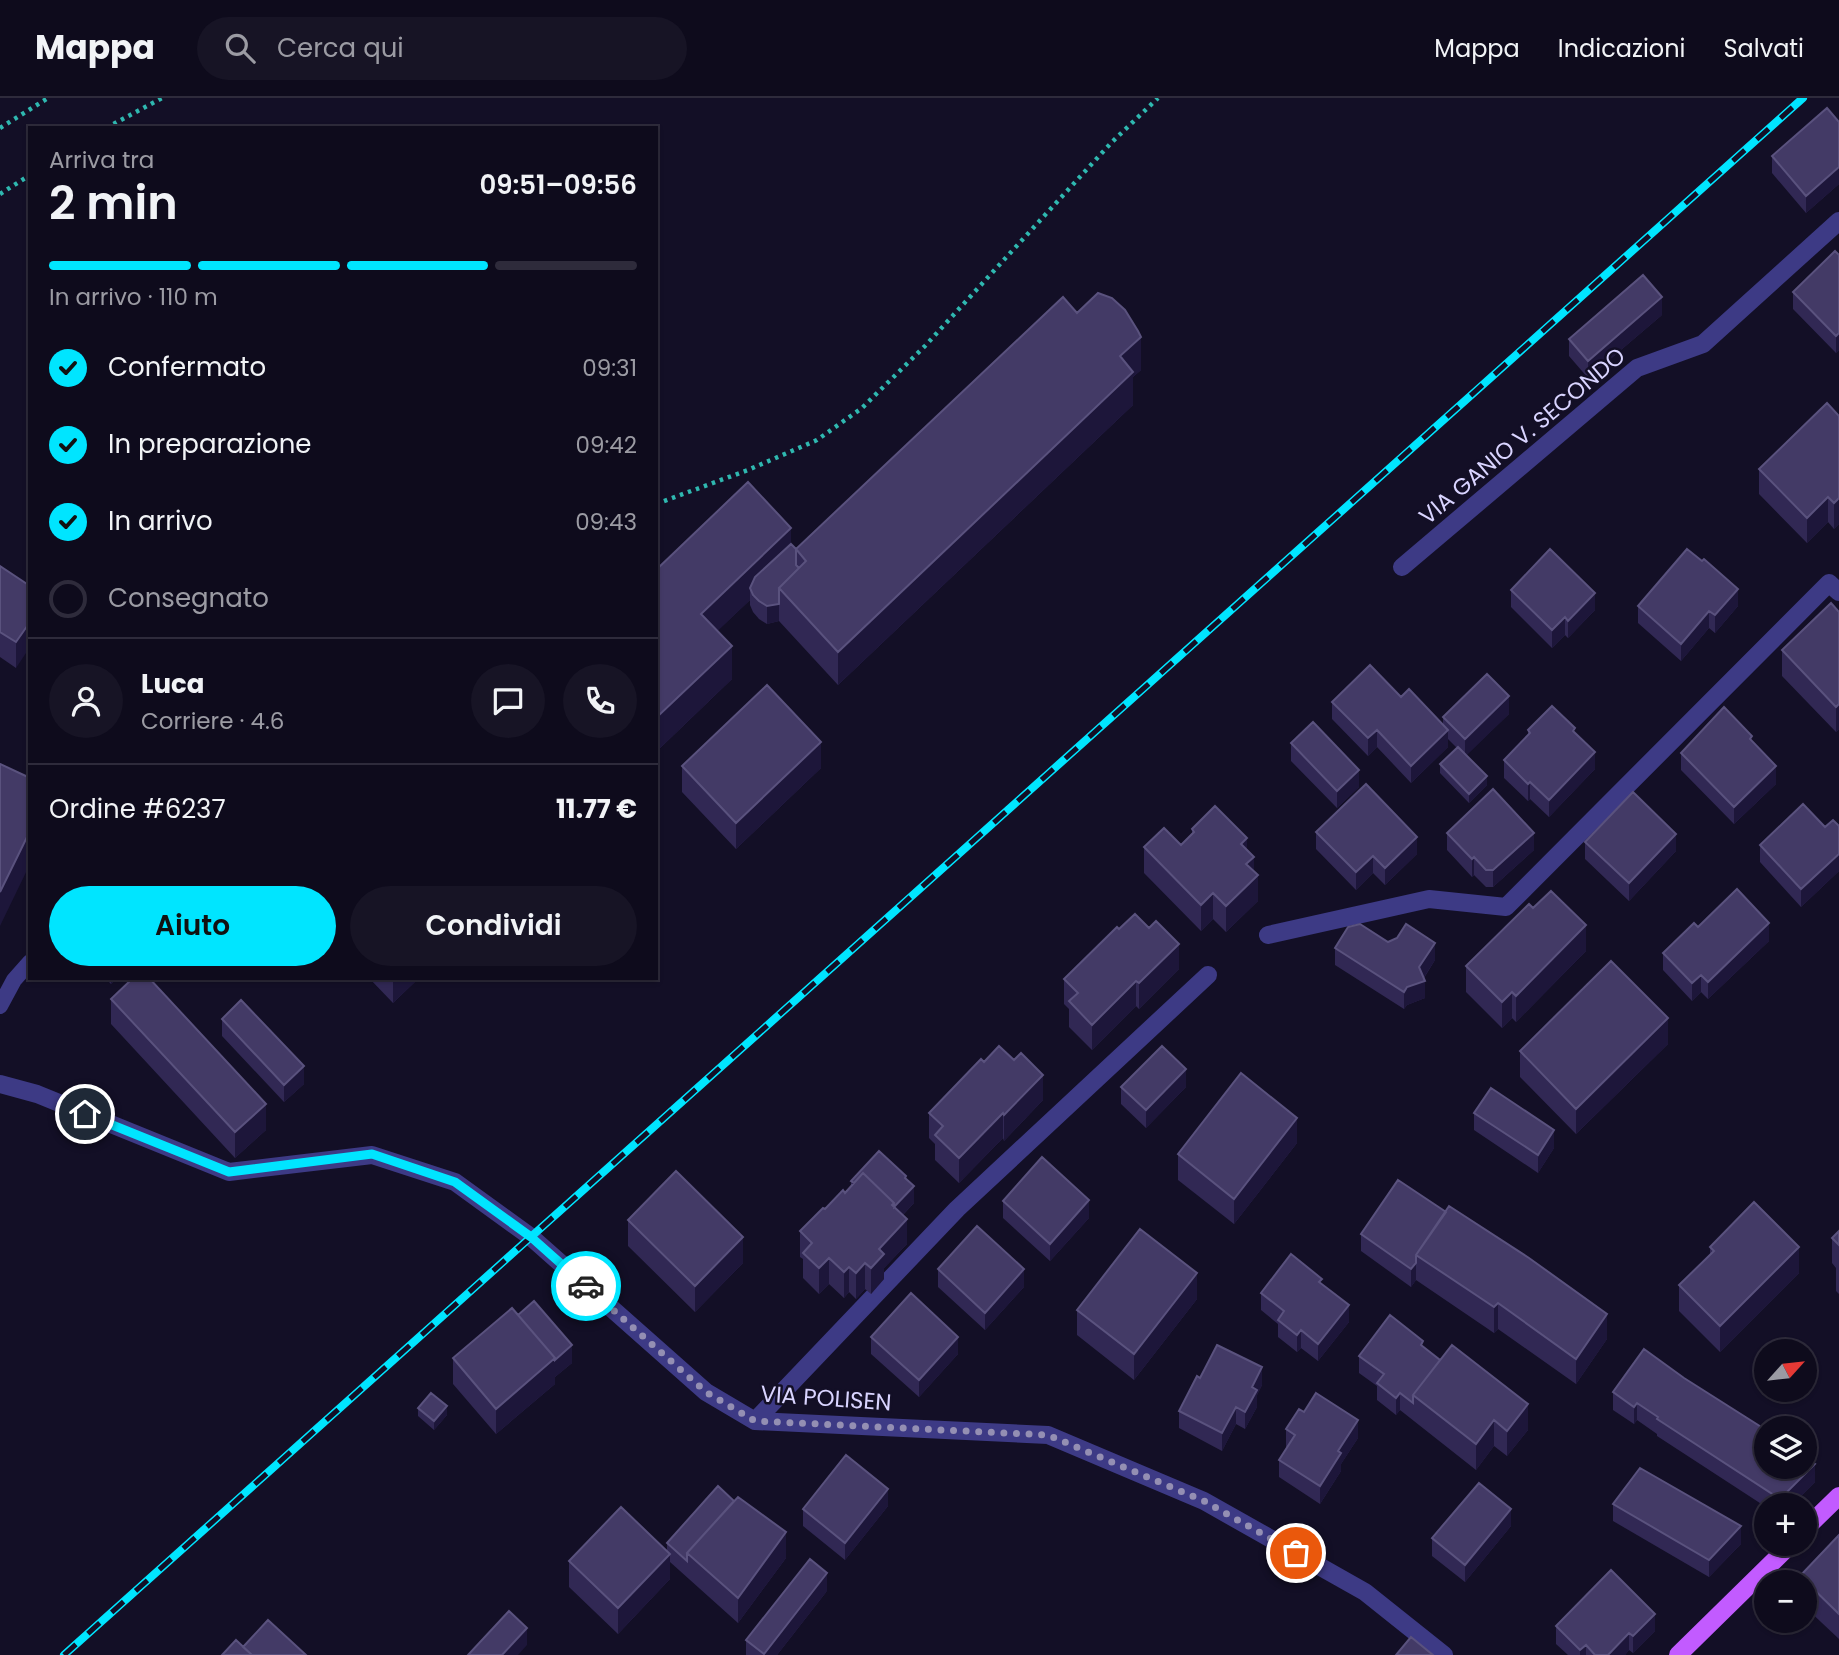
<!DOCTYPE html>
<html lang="it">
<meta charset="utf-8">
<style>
body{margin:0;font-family:Poppins,sans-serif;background:#171425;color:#f1f3f6;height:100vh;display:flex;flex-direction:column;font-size:26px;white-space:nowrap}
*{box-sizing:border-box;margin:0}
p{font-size:23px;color:#9b9ba3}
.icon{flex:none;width:38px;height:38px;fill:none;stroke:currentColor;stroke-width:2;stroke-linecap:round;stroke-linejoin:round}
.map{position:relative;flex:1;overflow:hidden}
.panel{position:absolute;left:28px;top:28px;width:630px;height:854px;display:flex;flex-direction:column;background:#0e0b1c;border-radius:0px;box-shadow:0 2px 5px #0004,0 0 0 2px #2e2b3b}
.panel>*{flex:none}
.needle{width:46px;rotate:63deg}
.buttons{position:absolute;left:1754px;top:1241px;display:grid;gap:14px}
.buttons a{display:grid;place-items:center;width:63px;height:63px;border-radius:50%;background:#0e0b1c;box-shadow:0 2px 5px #0004,0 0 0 2px #2e2b3b;font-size:35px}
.pin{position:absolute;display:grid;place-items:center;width:60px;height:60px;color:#fff;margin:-30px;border:4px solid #fff;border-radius:50%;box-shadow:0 2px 7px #0007}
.courier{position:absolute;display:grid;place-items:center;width:70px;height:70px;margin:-35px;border:5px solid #00e5ff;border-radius:50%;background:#fff;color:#222;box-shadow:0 2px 9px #0007}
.head em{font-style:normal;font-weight:600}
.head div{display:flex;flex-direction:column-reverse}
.head{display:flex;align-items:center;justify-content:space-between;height:119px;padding:0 21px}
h1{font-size:46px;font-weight:600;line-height:52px}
.bar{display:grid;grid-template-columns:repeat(4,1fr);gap:10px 7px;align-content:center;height:84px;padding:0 21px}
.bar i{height:9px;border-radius:5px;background:#2e2b3b}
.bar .active{background:#00e5ff}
.bar p{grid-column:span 4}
.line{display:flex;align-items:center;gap:18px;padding:0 21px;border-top:2px solid #2e2b3b}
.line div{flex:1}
.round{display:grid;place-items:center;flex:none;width:74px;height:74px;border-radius:37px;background:#171425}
ol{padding:0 21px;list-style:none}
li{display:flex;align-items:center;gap:21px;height:77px}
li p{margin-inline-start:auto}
li .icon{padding:7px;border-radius:50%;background:#00e5ff;color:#111;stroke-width:4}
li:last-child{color:#9b9ba3}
li i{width:38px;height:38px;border:4px solid #2e2b3b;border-radius:50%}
.button{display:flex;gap:14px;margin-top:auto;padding:14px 21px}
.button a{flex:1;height:80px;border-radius:42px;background:#00e5ff;color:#111;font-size:28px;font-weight:600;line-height:80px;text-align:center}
.button a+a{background:#171425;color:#f1f3f6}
header{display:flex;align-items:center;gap:42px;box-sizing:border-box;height:98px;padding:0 35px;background:#0e0b1c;border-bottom:2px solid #2e2b3b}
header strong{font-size:33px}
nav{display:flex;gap:38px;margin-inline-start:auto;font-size:24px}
.search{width:490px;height:63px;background:#171425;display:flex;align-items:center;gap:18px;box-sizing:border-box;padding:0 24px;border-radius:38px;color:#9b9ba3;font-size:26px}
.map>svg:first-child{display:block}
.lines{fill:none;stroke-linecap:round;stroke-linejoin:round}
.path{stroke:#2fb8b0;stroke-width:4.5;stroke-dasharray:3.5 5;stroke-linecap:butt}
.lane{stroke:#3d3a85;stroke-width:16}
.street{stroke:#3d3a85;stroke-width:18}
.primary{stroke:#c25bff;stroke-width:18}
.rail-casing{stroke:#00e5ff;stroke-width:8}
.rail{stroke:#130f26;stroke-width:5;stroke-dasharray:16;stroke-linecap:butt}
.wall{fill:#312854}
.shaded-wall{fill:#1d163a}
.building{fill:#433a66;stroke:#5a527e;stroke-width:2}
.done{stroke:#948fb3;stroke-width:7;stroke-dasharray:0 12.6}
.route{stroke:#00e5ff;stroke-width:9}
.labels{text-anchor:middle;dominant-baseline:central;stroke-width:5;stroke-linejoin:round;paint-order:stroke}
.street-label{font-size:23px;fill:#d9d4ff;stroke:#130f26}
</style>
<header>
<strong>Mappa</strong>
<div class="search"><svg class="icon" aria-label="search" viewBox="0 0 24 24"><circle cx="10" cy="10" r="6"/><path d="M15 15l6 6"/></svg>Cerca qui</div>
<nav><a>Mappa</a><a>Indicazioni</a><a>Salvati</a></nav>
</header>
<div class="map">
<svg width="1839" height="1557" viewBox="0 0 1839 1557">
<rect width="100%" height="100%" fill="#130f26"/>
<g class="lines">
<!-- path -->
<path class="path" d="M0,30l48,-30
M106,30l56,-30
M0,96l30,-19
M656,406l92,-34 69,-30 45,-32 63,-62 186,-203 47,-45"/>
<!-- lane -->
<path class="lane" d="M0,908l14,-26 16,-18"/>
<!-- street -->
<path class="street" d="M1402,469l235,-199 66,-24 136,-123
M1268,837l161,-36 77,8 323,-324 10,9
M0,986l37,10 192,78 143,-17 83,27 76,55 175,155 49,29 293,14 156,66 161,91 79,63
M755,1323l202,-212 251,-234"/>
<!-- primary -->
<path class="primary" d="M1804,1432l35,-34
M1678,1557l113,-111"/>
<defs>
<path id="rail" d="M64,1557l1739,-1557"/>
</defs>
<!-- rail casing -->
<use href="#rail" class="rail-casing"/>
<!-- rail -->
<use href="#rail" class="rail"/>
</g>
<!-- wall -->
<path class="wall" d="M1839,24v62l-33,29 -34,-40v-17z
M1839,157v95l-3,3 -43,-44v-17z
M1077,215l64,57 -8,7v28l-295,280 -59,-64 -12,3 -8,-5 -6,-7 -3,-7v-5l-33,31 15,48 -76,73v-182l135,-26 5,5z
M1662,217l-74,63 -19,-22v-17z
M1839,318v108l-5,5 -6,-7 -21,21 -48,-49v-25z
M0,468l30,20 -14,82 -16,-11z
M1511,492l84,20 -27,28 -3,-3 -13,13 -41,-41z
M1638,508h100l-23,27 -6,-5 -28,33 -43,-38z
M1839,514v117l-3,3 -54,-56v-26z
M1401,599l42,28v-8l66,-3 -43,41 21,30 -18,18 -29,-30v-9l17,-16 -9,-9v8l-37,36 -34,-36 -9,9 -36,-37v-17z
M1528,632l47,3 20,36 -46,48 -19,-18 -2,2 -24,-23v-18l24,-24z
M1752,644l24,42 -42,40 -53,-54v-17z
M1291,645l68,44 -22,21 -46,-47z
M682,668l139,2 -85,81 -54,-57z
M1839,728v45l-38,36 -41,-45v-17l65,-18z
M1192,731l55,20 7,23 4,29 -32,31 -13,-13 -12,12 -57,-58v-26l37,-2 11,-11z
M1316,734l101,22 -32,31 -12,-12 -17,17 -40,-41z
M1447,735l87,17 -41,37h-7l-12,-12 -2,2 -25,-27z
M1585,744l91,9 -47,50 -44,-42z
M1533,810l53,43 -70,71 -4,-4 -10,10 -36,-36v-26z
M1698,829l71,14 -61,58 -7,-7 -9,9 -29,-31v-17z
M1388,844l47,18 -11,18 1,20 -18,7 -3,4 -69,-44v-17z
M1179,871l-40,40 -3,-3 -44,44 -23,-23v-18l-5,-5v-25z
M105,880h12l-6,6z
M369,880h50l-26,25z
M111,901l155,131 -31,28 -124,-134z
M222,921l82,65 -20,18 -62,-66z
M1668,946l-92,90 -56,-57v-26z
M984,964l59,38 -39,41 -1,-3 -44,45 -24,-23v-16l-6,-6v-25z
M1121,989h65l-40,41 -25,-24z
M1474,1015l80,35 -16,25 -64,-43z
M1297,1045l-63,81 -56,-44v-26z
M906,1081l8,24 -11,12 4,29 -23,24v11l-13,15 -6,-5 -9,10 -7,-7 -5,6 -15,-14 -10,10 -16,-16v-19l-3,-2v-26l45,-38 6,-7v-5z
M1398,1082l209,159 -31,45 -78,-55 -4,4 -78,-53 -5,7 -50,-36v-17z
M1003,1103l86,17 -39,43 -47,-43z
M628,1122l115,43 -48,49 -67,-66z
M1839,1133v63l-3,-3v-23l-4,-5v-25z
M1710,1149l89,26 -79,79 -41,-41v-26l31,-31z
M938,1171l86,18 -39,43 -47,-43z
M1322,1186l27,38 -31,39 -17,-13 -4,4 -19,-15v-13l-17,-14v-17z
M1197,1201l-63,81 -57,-45v-25z
M518,1217l54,48 -17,14v7l-59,50 -43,-50v-26z
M871,1239l87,17 -39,43 -48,-43z
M1423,1249l105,83 -21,26 -13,-10 -18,24 -76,-60 -4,5 -19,-15v-14l-18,-13v-17z
M1200,1280l62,7 -5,10v12l-12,22 -9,-5 -14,27 -43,-23v-17z
M1613,1294l202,90 -23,23h-26v2l-109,-71v-2l-20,-14 -3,4 -21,-14z
M418,1310l29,7 -13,15 -16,-14z
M1286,1331l72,9 -17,26v7l-21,33 -41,-27v-17l8,-13h-1z
M1613,1406l128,40 -32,33 -96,-56z
M888,1408l-43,54 -42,-34v-17z
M1511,1428l-46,56 -33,-26v-18z
M1839,1437v104l-35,-33v-24h-4v-6z
M667,1445l119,15 -48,65 -68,-61v17l-52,55 -49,-47v-26l98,-10z
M827,1493l-50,64h-31v-15z
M1556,1528l99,5 -22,22 -4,-3 -4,5h-57l-12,-11z"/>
<!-- shaded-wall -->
<path class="shaded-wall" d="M1839,69v17l-33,29v-17z
M1662,199v18l-74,63v-17z
M1839,235v17l-3,3v-17z
M1141,239v33l-8,7v28l-295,280v-33l282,-296z
M1828,399v25l-21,21v-25z
M1839,400v26l-5,5v-26z
M791,430v33l-38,36 -3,-9v12l-49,47v-33z
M1738,491v17l-23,27v-18z
M1595,495v17l-27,28v-17z
M779,506v17l-12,3v-18z
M1709,513v17l-28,33v-17z
M1565,519v18l-13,13v-18z
M30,524v25l-14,21v-26z
M732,548v33l-76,73v-34z
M1509,598v18l-44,43v-18z
M1839,606v25l-3,3v-25z
M1377,632v17l-9,9v-18z
M1448,632v17l-37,36v-17z
M821,644v26l-85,81v-26z
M1595,654v17l-46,48v-17z
M1776,668v18l-42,40v-17z
M1359,672v17l-22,21v-17z
M1487,678v9l-18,18v-9z
M1530,684v17l-2,2v-17z
M30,733v33l-30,62v-34z
M1534,735v17l-41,37v-17z
M1676,736v17l-47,50v-18z
M1417,739v17l-32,31v-17z
M1247,740v26l7,-7v22l4,-4v26l-32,31v-26l15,-62z
M1839,756v17l-38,36v-18z
M1373,758v17l-17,17v-18z
M1474,759v18l-2,2v-18z
M1213,795v26l-12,12v-26z
M1769,825v18l-61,58v-17z
M1586,827v26l-70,71v-26z
M1435,845v17l-14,22 4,-1v17l-18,7 -3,4v-17z
M1179,846v25l-40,40v-26z
M1701,877v17l-9,9v-18z
M111,880h6l-6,6z
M393,880h26l-26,25z
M1136,883v25l-44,44v-25z
M1512,894v26l-10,10v-26z
M1668,920v26l-92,90v-25z
M304,968v18l-20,18v-17z
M1186,971v18l-40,41v-18z
M1043,977v25l-39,41v-26z
M266,1006v26l-31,28v-26z
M1003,1015v25l-44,45v-25z
M1297,1020v25l-63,81v-25z
M1554,1032v18l-16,25v-18z
M914,1088v17l-20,21 -2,-19z
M1089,1102v18l-39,43v-17z
M907,1121v25l-23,24v11l-13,15v-26l8,-19z
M743,1139v26l-48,49v-26z
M1799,1149v26l-79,79v-26z
M829,1160v26l-10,10v-26z
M865,1165v26l-9,10v-26z
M1416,1165v17l-5,7v-18z
M849,1169v25l-5,6v-26z
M1024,1171v18l-39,43v-17z
M1197,1175v26l-63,81v-26z
M1498,1205v26l-4,4v-26z
M1349,1207v17l-31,39v-17z
M1607,1216v25l-31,45v-25z
M1301,1232v18l-4,4v-17z
M958,1239v17l-39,43v-17z
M572,1247v18l-17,14v7l-59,50v-25l59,-51z
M1262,1269v18l-5,10v12l-12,22v-17l7,-25z
M1400,1295v17l-4,5v-17z
M1637,1305v17l-3,4v-17z
M1528,1306v26l-21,26v-25z
M447,1308v9l-13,15v-9z
M1236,1309v17l-14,27v-18z
M1358,1322v18l-17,26v7l-21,33v-18l18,-35z
M1494,1322v26l-18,24v-26z
M1815,1366v18l-23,23h-12v-6z
M888,1391v17l-43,54v-17z
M1511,1411v17l-46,56v-17z
M1741,1428v18l-32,33v-17z
M786,1434v26l-48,65v-25z
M670,1456v25l-52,55v-26z
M827,1475v18l-50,64h-13z
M1655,1516v17l-22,22v-17z
M527,1530v17l-9,10h-16z
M1629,1535v17l-4,5h-17z
M1586,1547v10h-6v-5z"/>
<!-- building -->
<path class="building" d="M1827,10l12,14v45l-33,29 -34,-40z
M1835,153l4,4v78l-3,3 -43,-44z
M1643,177l19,22 -74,64 -19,-22z
M1098,195l14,5 13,12 13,21 3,6 -21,19 13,16 -295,280 -59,-64 27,-27 -10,-12 267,-252 14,16z
M1827,305l12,13v82l-5,5 -6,-6 -21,21 -48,-49z
M748,384l43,46 -90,86 31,32 -76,72v-148z
M791,446l5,5v16l3,3 -20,20v16l-12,2 -8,-5 -6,-6 -3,-7 5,-11z
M1550,451l45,44 -27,28 -3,-4 -13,13 -41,-40z
M1687,451l15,12 2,-2 34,30 -23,26 -6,-4 -28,33 -43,-38z
M0,468l30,20v36l-14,20 -16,-10z
M1831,505l8,9v92l-3,3 -54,-57z
M1370,567l31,32 8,-8 39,41 -37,36 -34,-36 -9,8 -36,-36z
M1487,576l22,22 -44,43 -22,-22z
M767,587l54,57 -85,81 -54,-57z
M1552,608l23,22 -2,3 22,21 -46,48 -19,-18 -2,2 -24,-24 26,-27 -2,-3z
M1724,609l28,29 -2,3 26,27 -42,41 -53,-54z
M1313,624l46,48 -22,21 -46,-48z
M1458,649l29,29 -18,18 -29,-30z
M0,666l30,14v53l-30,61z
M1366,686l51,53 -32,31 -12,-12 -17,16 -40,-40z
M1493,691l41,44 -41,37h-7l-12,-13 -2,2 -25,-26z
M1633,694l43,42 -47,49 -44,-41z
M1803,706l22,23 8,-7 6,6v28l-38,35 -41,-44z
M1215,708l32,32 -6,6 13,13 -8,7 12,11 -32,31 -13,-13 -12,12 -57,-58 20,-19 17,17 13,-13 -2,-3z
M1737,791l32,34 -61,59 -7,-7 -9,8 -29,-30 31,-30 4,4z
M1551,793l35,34 -70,71 -4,-4 -10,10 -36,-36 63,-62 4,4z
M1135,816l14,14 7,-7 23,23 -40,39 -3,-2 -44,44 -23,-24 9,-8 -14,-14 53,-52 2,2z
M1360,826l28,18 9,-4 9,-14 29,19 -16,24 6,14 -18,6 -3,5 -69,-44 13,-21z
M1611,863l57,57 -92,91 -56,-58z
M133,880h16l117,126 -31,28 -124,-133z
M241,902l63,66 -20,19 -62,-66z
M999,948l15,14 7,-7 22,22 -39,40 -1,-2 -44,45 -24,-23 8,-9 -14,-13 52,-54 3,3z
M1162,948l24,23 -40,41 -25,-23z
M1241,975l56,45 -63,81 -56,-45z
M1491,990l63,42 -16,25 -64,-42z
M879,1053l27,25 -1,2 9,8 -20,21v-4l-31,-30 -9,10 -3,-2z
M1042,1059l47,43 -39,44 -47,-43z
M676,1073l67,66 -48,49 -67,-66z
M863,1075l31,30 -2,2 15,14 -28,30 5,5 -13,14 -6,-5 -9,10 -7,-6 -5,5 -15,-14 -10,10 -16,-15 9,-10 -12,-12 23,-23 2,1 18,-19 2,3z
M1398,1082l48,32 -30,43v8l-5,6 -50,-35z
M1754,1104l45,45 -79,79 -41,-41 35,-34 -4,-4z
M1449,1108l80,52 78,56 -31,45 -78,-56 -4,4 -78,-52z
M977,1128l47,43 -39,44 -47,-44z
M1140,1131l57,44 -63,81 -57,-44z
M1839,1133v14l-7,-7z
M1291,1156l31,25 -3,3 30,23 -31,39 -17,-14 -4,5 -19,-15 6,-9 -23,-18z
M911,1195l47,44 -39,43 -48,-43z
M534,1203l38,44 -17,15v-2l-37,-43z
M512,1210l43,50 -59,51 -43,-51z
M1390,1217l33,26 -2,4 19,15 -27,35v8l-13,-10 -4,5 -19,-15 7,-9 -25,-18z
M1217,1247l45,22 -10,20 5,3 -12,22 -9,-5 -14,26 -43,-22 18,-35 3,2z
M1452,1247l76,59 -21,27 -13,-11 -18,24 -63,-49z
M1644,1251l40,29 82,52v36h38v-9l11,7 -35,35 -123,-80 1,-2 -21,-14 -3,4 -21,-15z
M431,1295l16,13 -13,15 -16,-13z
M1316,1295l42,27 -20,31 3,2 -21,33 -41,-26 16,-25 -9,-6 13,-20 5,3z
M846,1357l42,34 -43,54 -42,-34z
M1640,1370l101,58 -32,34 -96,-56z
M1479,1385l32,26 -46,56 -33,-27z
M718,1388l16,15 -47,52v8l-20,-18z
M738,1399l48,35 -48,66 -51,-45z
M621,1409l49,47 -52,54 -49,-47z
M1839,1437v79l-39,-38z
M810,1461l17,14 -63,81 -18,-14z
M1611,1472l44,44 -22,22 -4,-3 -21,22h-13l-9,-10 -6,5 -24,-24z
M509,1513l18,17 -25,27h-34z
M268,1522l38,35h-54l-9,-8z
M1411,1539l22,18h-37z
M236,1542l16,15h-30z"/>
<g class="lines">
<!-- done -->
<path class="done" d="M586,1188l120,106 49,29 293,14 156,66 92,52"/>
<!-- route -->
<path class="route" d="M85,1016l144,58 143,-18 83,28 76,55 55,49"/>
</g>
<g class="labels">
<!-- street labels -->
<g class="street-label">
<text transform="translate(1522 338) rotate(-40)">VIA GANIO V. SECONDO</text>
<text transform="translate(826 1300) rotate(4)">VIA POLISEN</text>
</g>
</g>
</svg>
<div class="buttons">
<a><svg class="needle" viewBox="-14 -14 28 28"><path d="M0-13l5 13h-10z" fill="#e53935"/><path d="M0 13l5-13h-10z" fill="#9b9ba3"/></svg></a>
<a><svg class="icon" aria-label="layers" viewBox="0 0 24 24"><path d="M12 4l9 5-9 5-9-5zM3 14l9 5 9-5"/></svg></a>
<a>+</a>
<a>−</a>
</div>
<div class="pin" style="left:1296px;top:1455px;background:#ea580c"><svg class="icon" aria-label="bag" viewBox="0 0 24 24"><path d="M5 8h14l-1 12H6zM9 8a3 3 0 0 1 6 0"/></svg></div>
<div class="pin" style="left:85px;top:1016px;background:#1f2937"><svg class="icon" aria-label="home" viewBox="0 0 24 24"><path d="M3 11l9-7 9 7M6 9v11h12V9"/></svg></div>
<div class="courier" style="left:586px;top:1188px"><svg class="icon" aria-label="car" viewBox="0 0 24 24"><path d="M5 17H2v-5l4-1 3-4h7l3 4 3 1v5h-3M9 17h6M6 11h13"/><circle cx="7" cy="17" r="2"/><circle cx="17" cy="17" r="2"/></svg></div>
<section class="panel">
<div class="head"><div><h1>2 min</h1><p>Arriva tra</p></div><em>09:51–09:56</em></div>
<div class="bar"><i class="active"></i><i class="active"></i><i class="active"></i><i></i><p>In arrivo · 110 m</p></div>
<ol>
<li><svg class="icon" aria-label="check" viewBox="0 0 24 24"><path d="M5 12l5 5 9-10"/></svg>Confermato<p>09:31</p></li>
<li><svg class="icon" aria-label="check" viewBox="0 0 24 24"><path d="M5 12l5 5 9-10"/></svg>In preparazione<p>09:42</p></li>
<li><svg class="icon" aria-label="check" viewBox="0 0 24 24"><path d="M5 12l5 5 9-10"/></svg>In arrivo<p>09:43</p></li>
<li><i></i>Consegnato</li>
</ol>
<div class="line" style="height:126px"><a class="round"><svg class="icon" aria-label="person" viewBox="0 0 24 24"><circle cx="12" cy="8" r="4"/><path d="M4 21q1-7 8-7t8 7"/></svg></a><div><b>Luca</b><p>Corriere · 4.6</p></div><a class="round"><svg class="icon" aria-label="chat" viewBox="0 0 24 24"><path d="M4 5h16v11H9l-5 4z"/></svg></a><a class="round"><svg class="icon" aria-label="phone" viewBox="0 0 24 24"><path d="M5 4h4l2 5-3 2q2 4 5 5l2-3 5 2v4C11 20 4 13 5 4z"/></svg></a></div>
<div class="line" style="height:91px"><div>Ordine #6237</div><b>11.77 €</b></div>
<div class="button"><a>Aiuto</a><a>Condividi</a></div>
</section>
</div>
